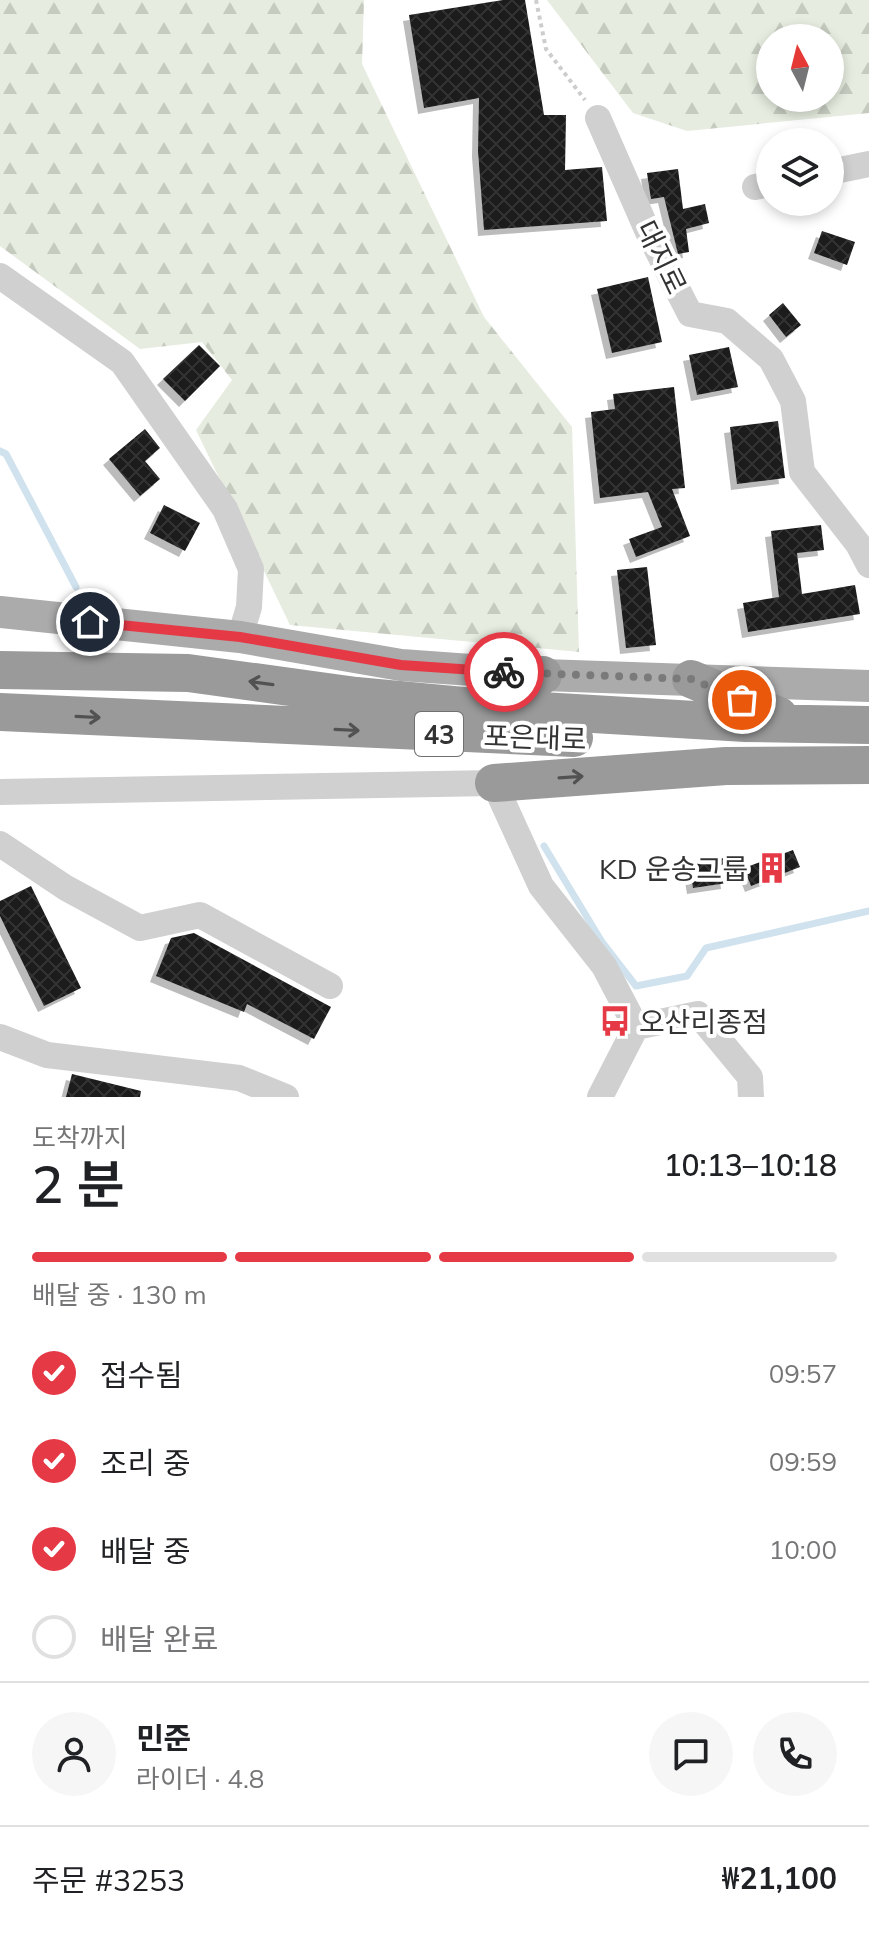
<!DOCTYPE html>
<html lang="ko">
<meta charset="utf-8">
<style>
body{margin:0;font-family:Mulish,"Noto Sans KR",sans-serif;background:#f6f6f6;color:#202124;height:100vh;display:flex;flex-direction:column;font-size:30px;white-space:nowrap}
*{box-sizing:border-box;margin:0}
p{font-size:26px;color:#757577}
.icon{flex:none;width:44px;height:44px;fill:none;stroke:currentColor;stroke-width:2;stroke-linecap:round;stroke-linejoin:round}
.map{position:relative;height:1097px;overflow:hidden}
.side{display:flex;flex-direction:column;background:#fff;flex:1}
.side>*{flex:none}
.needle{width:52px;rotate:353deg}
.buttons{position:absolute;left:756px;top:24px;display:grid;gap:16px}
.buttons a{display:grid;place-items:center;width:88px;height:88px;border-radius:50%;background:#fff;box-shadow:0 4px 12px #0003;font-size:40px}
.pin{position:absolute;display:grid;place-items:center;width:68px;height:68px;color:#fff;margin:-34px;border:4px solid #fff;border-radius:50%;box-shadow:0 2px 8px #0007}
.courier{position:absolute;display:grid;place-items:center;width:80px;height:80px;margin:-40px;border:6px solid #e63946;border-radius:50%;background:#fff;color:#222;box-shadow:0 2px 10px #0007}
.overview em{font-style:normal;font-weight:600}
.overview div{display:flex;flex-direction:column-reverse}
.overview{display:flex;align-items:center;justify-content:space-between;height:136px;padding:0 32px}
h1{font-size:52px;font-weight:600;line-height:60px}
.bar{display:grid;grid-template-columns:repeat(4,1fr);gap:12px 8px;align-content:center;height:96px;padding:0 32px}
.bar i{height:10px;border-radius:6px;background:#e0e0e0}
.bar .selected{background:#e63946}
.bar p{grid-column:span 4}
.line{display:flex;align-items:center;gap:20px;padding:0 32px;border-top:2px solid #e0e0e0}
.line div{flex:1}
.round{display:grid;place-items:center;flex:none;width:84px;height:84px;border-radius:42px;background:#f6f6f6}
ol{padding:0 32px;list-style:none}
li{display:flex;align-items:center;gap:24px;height:88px}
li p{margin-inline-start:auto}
li .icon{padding:8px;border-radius:50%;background:#e63946;color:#fff;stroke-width:4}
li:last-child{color:#757577}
li i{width:44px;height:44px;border:4px solid #e0e0e0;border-radius:50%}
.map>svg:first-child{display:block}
.forest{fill:url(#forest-firs);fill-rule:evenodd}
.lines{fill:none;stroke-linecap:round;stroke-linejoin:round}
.stream{stroke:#cfe2ee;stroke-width:7}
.building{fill:url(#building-cross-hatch);filter:url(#shadow)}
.path{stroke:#cdcdcd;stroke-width:4;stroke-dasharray:4 4;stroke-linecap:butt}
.minor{stroke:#d0d0d0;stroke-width:26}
.major{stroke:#ababab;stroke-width:32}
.highway{stroke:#9a9a9a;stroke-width:38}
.oneway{stroke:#525252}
.done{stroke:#7a7a7a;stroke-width:8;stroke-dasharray:0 14.4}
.route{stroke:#e63946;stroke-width:10}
.labels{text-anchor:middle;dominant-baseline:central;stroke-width:8;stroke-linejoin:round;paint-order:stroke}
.shield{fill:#fff;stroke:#707070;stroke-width:2}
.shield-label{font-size:26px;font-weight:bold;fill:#333}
.street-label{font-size:28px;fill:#333;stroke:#fff}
.poi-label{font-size:28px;fill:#333;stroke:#fff;text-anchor:end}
</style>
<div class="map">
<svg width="869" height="1097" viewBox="0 0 869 1097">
<defs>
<pattern id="forest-firs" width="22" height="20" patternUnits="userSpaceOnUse" patternTransform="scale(2)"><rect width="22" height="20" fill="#e6ecdf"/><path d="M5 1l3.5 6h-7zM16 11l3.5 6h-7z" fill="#c6cbc0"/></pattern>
<pattern id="building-cross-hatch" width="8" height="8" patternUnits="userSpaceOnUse" patternTransform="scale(2)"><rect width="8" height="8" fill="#1a1a1a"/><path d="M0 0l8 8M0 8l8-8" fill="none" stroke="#333"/></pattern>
<filter id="shadow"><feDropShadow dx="-6" dy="6" stdDeviation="0" flood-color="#0004"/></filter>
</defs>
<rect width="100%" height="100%" fill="#fff"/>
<!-- forest -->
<path class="forest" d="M0,0h364l-2,64 122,253 88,110 7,225 -289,-27 -94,-195 36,-50 -30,-38 -62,7 -140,-103z
M547,0h322v113l-182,18 -54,-18zM770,38h60v60h-60z"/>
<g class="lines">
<!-- stream -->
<path class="stream" d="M0,451l6,3 70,133
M544,846l58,96 34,44 51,-10 19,-28 163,-37"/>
</g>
<!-- building -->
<path class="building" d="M503,0h22l19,115h22l-1,55 37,-3 5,54 -123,9 -6,-79 1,-53 -55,10 -15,-93z
M678,169l5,40 22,-5 4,19 -23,6 3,23 -11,2 -14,-57 -13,2 -4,-26z
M822,231l33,11 -8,23 -33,-12z
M648,277l14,65 -50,11 -15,-64z
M783,303l18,22 -15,12 -17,-22z
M199,345l21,21 -35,35 -22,-22z
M729,347l9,40 -41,8 -8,-40z
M674,387l11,101 -13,1 18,47 -54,21 -7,-18 33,-12 -14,-35 -48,6 -9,-86 24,-3 -2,-15z
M778,421l7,57 -48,6 -7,-57z
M145,429l15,19 -15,13 15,18 -20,17 -31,-37z
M164,505l36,18 -15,28 -35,-18z
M821,525l3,25 -27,3 5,41 53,-9 5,29 -112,18 -5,-29 36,-6 -8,-66z
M647,567l9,78 -30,3 -9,-78z
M793,850l7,17 -49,19 -7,-18z
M724,858l3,25 -34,5 -4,-25z
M31,886l50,102 -37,18 -44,-90v-15z
M194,933l137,74 -17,32 -67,-35 -3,8 -88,-36 15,-38z
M72,1074l69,17 -1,6h-74z"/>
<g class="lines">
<!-- path -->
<path class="path" d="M536,0l10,49 39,51"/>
<!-- minor -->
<path class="minor" d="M598,118l50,114 42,82 37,7 44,38 22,42 9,71 56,72 11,21
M830,172l39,-8
M755,187l15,-3
M0,276l122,86 103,147 26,60 -2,38 -9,30
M0,792l494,-9 47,103 63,80 32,61 62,-13 52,63 1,20
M0,844l66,44 74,40 60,-13 130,71
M0,1037l47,18 192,23 47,19
M600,1097l36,-70"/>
<!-- major -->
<path class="major" d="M0,612l240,25 161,28 142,10 326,11"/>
<!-- highway -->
<path class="highway" d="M0,670l188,3 168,23 118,11 272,16 123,2
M691,679l88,37
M477,705l66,-30
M0,712l574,26
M494,783l232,-17 143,-1"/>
</g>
<!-- one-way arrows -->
<defs><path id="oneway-shaft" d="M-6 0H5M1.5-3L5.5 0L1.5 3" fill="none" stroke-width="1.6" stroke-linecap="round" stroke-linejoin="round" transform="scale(2)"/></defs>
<g class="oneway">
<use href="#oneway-shaft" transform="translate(261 683) rotate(-172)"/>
<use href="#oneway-shaft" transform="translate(88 717) rotate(3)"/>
<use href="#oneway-shaft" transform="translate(347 730) rotate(3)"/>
<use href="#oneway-shaft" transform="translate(571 777) rotate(-4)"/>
</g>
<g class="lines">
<!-- done -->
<path class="done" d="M504,672l187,7 51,21"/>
<!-- route -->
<path class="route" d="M90,622l150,15 161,28 103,7"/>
</g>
<!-- icons -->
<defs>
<symbol id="building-bare" viewBox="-9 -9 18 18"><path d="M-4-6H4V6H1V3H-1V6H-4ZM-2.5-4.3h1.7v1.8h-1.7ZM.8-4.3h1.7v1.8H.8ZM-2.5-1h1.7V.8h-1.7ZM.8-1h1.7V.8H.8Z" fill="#e63946" stroke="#fff" stroke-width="2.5" paint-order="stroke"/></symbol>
<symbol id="bus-bare" viewBox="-9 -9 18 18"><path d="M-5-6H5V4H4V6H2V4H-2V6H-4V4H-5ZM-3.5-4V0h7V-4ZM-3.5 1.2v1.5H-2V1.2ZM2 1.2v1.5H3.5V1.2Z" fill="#e63946" stroke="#fff" stroke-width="2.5" paint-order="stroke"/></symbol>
</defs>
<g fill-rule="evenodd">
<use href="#building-bare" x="750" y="846" width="44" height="44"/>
<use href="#bus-bare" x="593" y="999" width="44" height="44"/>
</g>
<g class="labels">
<!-- shield labels -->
<rect class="shield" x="415" y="712" width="48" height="44" rx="6"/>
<g class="shield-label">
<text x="439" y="734">43</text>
</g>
<!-- street labels -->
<g class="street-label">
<text transform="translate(662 257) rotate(64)">대지로</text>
<text transform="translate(535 737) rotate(2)">포은대로</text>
</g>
<!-- poi labels -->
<g class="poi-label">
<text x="748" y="868">KD 운송그룹</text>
<text x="639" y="1021" text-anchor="start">오산리종점</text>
</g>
</g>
</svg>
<div class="buttons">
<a><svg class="needle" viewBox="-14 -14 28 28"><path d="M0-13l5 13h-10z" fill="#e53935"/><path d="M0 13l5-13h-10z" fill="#757577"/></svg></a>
<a><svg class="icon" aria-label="layers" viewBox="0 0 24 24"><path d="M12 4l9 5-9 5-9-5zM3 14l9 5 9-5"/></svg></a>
</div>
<div class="pin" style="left:742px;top:700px;background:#ea580c"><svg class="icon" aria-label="bag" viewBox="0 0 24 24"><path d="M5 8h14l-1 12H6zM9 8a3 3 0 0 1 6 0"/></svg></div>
<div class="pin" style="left:90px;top:622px;background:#1f2937"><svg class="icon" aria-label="home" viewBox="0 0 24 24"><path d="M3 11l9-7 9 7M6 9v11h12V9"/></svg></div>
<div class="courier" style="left:504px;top:672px"><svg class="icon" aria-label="bike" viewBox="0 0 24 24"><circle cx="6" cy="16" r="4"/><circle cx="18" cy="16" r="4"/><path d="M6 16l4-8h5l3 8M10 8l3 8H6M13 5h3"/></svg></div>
</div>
<section class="side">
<div class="overview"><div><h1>2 분</h1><p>도착까지</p></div><em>10:13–10:18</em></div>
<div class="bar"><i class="selected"></i><i class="selected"></i><i class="selected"></i><i></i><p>배달 중 · 130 m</p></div>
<ol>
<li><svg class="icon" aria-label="check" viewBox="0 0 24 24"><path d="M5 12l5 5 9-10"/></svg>접수됨<p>09:57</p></li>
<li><svg class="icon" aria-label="check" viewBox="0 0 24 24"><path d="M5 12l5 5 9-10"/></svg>조리 중<p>09:59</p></li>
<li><svg class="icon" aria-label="check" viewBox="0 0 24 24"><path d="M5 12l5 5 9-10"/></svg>배달 중<p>10:00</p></li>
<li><i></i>배달 완료</li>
</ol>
<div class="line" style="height:144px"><a class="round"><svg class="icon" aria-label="person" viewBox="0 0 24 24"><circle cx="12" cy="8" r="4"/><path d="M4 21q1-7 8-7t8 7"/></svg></a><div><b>민준</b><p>라이더 · 4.8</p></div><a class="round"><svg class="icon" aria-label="chat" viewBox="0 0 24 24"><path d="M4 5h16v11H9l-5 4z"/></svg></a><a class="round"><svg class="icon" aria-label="phone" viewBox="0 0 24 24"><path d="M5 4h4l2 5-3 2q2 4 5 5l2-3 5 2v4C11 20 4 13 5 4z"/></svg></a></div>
<div class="line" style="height:104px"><div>주문 #3253</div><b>₩21,100</b></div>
</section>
